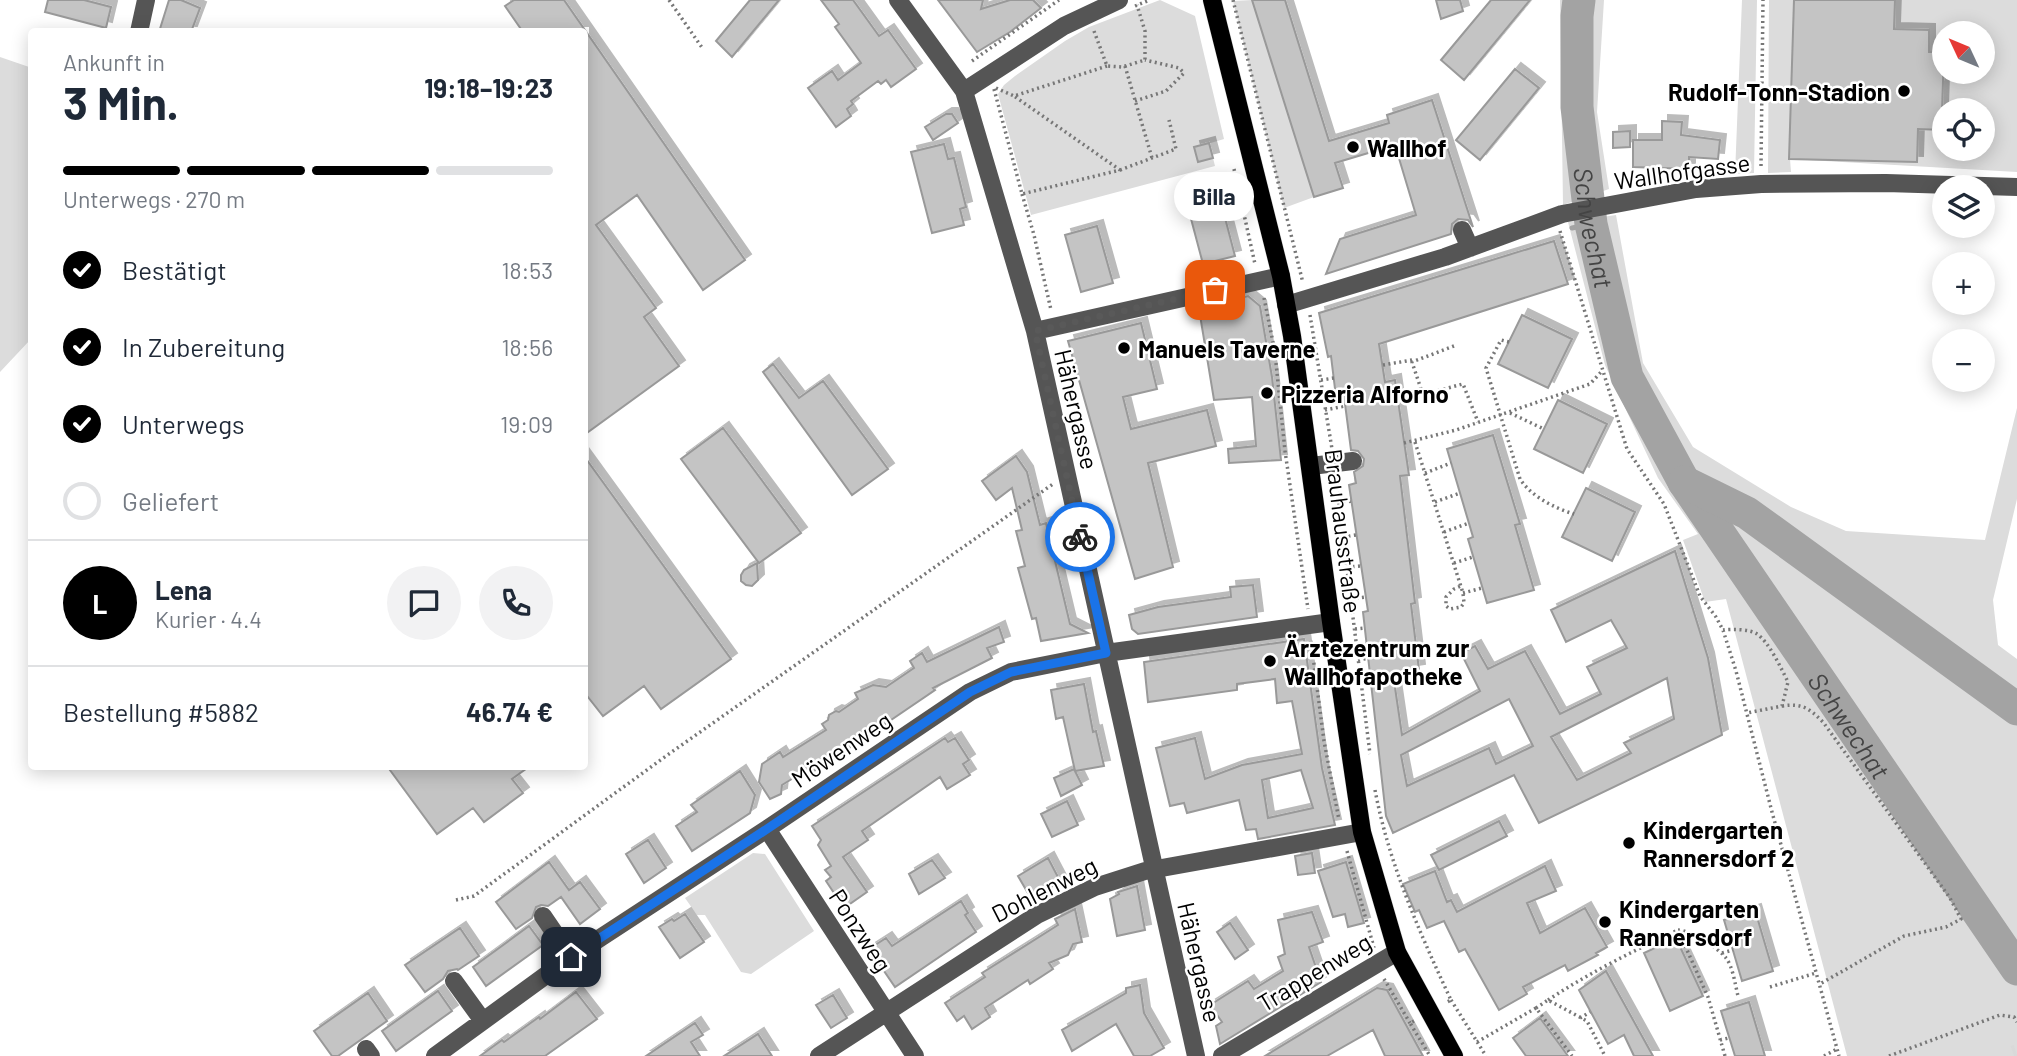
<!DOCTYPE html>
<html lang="de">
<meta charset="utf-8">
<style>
body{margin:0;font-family:Barlow,sans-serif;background:#f2f2f3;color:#1f2937;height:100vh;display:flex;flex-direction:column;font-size:26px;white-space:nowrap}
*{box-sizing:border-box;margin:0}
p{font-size:23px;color:#747a83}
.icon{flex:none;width:38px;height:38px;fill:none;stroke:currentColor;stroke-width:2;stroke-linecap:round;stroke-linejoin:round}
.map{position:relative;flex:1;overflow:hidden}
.side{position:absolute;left:28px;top:28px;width:560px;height:742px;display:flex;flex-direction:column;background:#fff;border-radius:7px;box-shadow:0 4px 18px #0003}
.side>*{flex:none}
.needle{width:46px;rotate:314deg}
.tools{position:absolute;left:1932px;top:21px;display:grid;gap:14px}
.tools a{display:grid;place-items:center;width:63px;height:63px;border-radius:50%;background:#fff;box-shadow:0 4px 18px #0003;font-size:35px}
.pin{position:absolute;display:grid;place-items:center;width:60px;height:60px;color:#fff;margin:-30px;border-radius:14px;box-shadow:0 4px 10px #0006}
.courier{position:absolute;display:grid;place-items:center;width:70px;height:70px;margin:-35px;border:5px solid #1a73e8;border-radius:50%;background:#fff;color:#222;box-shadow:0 2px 9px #0007}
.bubble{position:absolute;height:49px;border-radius:24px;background:#fff;box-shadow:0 4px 18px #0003;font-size:23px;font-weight:700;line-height:49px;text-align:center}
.overview em{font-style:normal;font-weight:700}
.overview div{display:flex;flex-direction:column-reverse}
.overview{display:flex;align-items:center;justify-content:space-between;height:119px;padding:0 35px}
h1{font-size:46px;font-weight:700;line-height:52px}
.bar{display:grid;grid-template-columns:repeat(4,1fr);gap:10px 7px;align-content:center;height:84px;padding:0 35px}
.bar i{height:9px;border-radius:5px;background:#e0e1e3}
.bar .active{background:#000}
.bar p{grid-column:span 4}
.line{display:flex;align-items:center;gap:18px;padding:0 35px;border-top:2px solid #e0e1e3}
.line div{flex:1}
.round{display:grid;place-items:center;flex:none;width:74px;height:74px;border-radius:37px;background:#f2f2f3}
ol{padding:0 35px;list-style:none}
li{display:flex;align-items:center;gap:21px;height:77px}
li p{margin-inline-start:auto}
li .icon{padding:7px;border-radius:50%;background:#000;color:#fff;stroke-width:4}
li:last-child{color:#747a83}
li i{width:38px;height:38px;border:4px solid #e0e1e3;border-radius:50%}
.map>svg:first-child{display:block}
.green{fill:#dcdcdc;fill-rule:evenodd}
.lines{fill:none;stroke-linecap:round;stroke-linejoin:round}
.stream{stroke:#a3a3a3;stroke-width:5}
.river{stroke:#a3a3a3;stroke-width:33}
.building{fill:#c4c4c4;stroke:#999;stroke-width:2;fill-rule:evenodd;filter:url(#shadow)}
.highway-tunnel{stroke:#d9d9d9;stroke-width:21;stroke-dasharray:21 10;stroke-linecap:butt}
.major-casing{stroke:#dbdbdb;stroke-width:19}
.path{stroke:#777;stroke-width:3.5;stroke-dasharray:2 3.5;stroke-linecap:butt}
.minor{stroke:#555;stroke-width:18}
.major{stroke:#000;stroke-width:18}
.done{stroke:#595959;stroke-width:7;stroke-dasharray:0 12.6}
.route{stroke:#1a73e8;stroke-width:9}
.poi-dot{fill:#000;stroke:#fff;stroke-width:2.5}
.labels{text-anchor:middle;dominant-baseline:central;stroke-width:5;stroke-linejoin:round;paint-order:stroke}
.poi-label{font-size:24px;font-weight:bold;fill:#000;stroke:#fff;text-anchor:start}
.street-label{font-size:24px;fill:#000;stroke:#fff}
.water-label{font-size:26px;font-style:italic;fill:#444;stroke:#fff}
</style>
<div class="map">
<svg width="2017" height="1056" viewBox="0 0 2017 1056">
<defs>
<filter id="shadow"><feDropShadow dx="6" dy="-6" stdDeviation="0" flood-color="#0004"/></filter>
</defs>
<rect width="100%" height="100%" fill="#fff"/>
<!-- green -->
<path class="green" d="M1160,0l35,16 29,123 -30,9 4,14 15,-4 2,8 -184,49 -33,-121 6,-9 11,-9 50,-35 24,-14z
M1252,0l62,197 -30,11 -51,-207z
M1560,0h44l-7,112 12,77 -46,16z
M1742,0h15l-3,173 -19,1z
M1769,0h248v172l-227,-13 1,13 -23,1zM1944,33h39v39h-39zM1944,110h39v39h-39z
M0,57l32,11 -1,271 -31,33z
M1616,215l27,148 50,84 98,60 55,24 139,9 32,-132v91l-24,101 5,45 19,14v397h-170l-121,-457 -21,3 -22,-62 15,-6 -40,-56 -53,-113 -37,-143z
M753,853l12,1 49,77 -63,43 -10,-2 -36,-57h-8l-12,-17z"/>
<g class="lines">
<!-- stream -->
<path class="stream" d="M1572,228l19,-4"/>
<!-- river -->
<g class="river">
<path id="s1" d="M1579,0l-2,16v91l14,117 36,153 57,105 333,487"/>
<path d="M1684,482l63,31 270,196"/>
</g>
</g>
<!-- building -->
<path class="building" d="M48,0h36l27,7 -5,21 -61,-16z
M169,0h12l19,8 -9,24h-32z
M514,0h50l181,260 -42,30 -66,-95 -41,30 60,83 -12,9 35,49 -95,69v-403h-61l-18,-26z
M750,0h29l-47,57 -16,-16z
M821,0h32l26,36 9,-6 28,39 -25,18 -5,-7 -5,4 -3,-3 -27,20 2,3 -6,5 4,7 -15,11 -28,-39 24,-17 6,9 23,-17 -26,-36 4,-3z
M938,0h45l-2,9 29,-9h23l8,8 -31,24 -33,20z
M1252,0h33l44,141 60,-18 -2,-8 45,-15 41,127 -5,-7 -10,-1 -6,5 -1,10 -125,40 14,-35 76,-24 -21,-70 -60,18 8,25 -29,9z
M1436,0h24l3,11 -22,8z
M1491,0h39l-66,80 -23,-20z
M1794,0h101l-1,29 35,1v22h15l-2,59h2v19l-26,-1 -1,33 -128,-3z
M1515,69l24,19 -59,72 -24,-20z
M946,114h6l6,9 -25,17 -8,-13z
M1662,121l20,1 -1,13 39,5 -2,19 -29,-2v12l-56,-2v-27h29z
M1630,131v16l-17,1v-16z
M1209,143l4,15 -15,4 -4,-15z
M944,144l4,15 6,-1 12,49 -6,2 4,16 -32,8 -21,-81z
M1218,191l17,65 -32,8 -17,-64z
M1097,226l16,57 -32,9 -16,-57z
M1554,241l14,43 -189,60 6,38 10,-2 14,95 -9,1 15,127 -4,1 8,66 -26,4 9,61 78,-44 -19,-38 14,-7 13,23 37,-18 35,63 41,-20 -14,-27 40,-19 -16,-28 -45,22 -15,-32 124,-59 33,107 14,77 -183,88 -25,-48 -121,58 -7,-17 -23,-204 5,-1 -19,-126 7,-2 -2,-11 9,-6 1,-7 -6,-8 -7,-1 -7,-54 -8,1 -5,-41 -3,1 -9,-44zM1667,678l7,41 -50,24 7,10 -54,27 -26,-43zM1509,699l24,47 -37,18 -7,-16 -82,38 -6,-31z
M1248,296l12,10 12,71 9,83 -52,3 -1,-14 28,-3 -4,-49 -38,3 -15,-91z
M1522,315l50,24 -24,49 -50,-24z
M1141,323l16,66 -34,8 8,32 76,-19 9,36 -68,17 25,104 -38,12 -67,-238z
M773,364l26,34 24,-17 65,88 -36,26 -89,-123z
M1558,400l49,24 -24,49 -49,-24z
M723,428l78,105 -42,30 -78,-104z
M1493,435l27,89 -5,1 19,65 -47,13 -19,-64 5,-2 -26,-88z
M584,456l147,203 -70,50 -17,-23 -41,30 -19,-24z
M1016,456l11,16 13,53 6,-2 24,101 18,9 -47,8 -5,-23 -4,1 -14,-51 7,-2 -9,-35 6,-1 -10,-42 -16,12 -14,-19z
M1586,488l49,24 -23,49 -50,-24z
M757,563l1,17 -6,6 -6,-1 -5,-4v-6l3,-5z
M1253,585l4,32 -119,17 -6,-5 -3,-14 29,-8 73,-10 -1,-10z
M999,627l5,15 -17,6 5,10 -59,30 2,2 -66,45 -61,40 -3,-4 -23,14 -1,9 -11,5 -11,-17 3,-18 18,-12 3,5 43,-27 -4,-6 6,-4 1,-5 7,-4 3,1 19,-13 -3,-6 18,-8 13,2 28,-19 -4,-7 12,-8 5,9z
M1304,639l18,129 13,57 -77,14 -2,-10 -10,1 -7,-30 -52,13 -3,-10 -14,3 -14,-58 39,-10 10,41 37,-14 60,-11 -10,-53 -15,2 -2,-24 -38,5v6l-89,12 -4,-40zM1301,770l12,38 -45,10 -6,-38z
M1084,684l9,48 3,-1 8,35 -29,5 -12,-54 -7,2 -5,-29z
M945,738l3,4 7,-4 14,22 -6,4 7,11 -23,14 -7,-12 -78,54 6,9 -25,17 24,35 -23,16 -18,-27 5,-4 -6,-7 6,-4 -13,-21 3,-5 -9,-14z
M387,766h143l-18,13 11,14 -39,29 -11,-14 -36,26z
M1074,769l8,16 -21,11 -7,-18z
M740,771l15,24 -5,18 -58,38 -16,-25 21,-14 -6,-7z
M1067,801l11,24 -26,12 -11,-23z
M1499,821l8,15 -68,34 -8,-15z
M648,840l18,28 -22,15 -18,-29z
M1312,853l3,20 -17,2 -3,-19z
M1048,858l12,23 -28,19 -14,-24z
M932,860l13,18 -26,16 -10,-20z
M549,862l20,28 11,-8 20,27 -20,15 -19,-27 -13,9 -7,-1 -5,2 -4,11 -16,11 -20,-27z
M1346,862l18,61 -16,4 -3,-13 -12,3 -15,-46z
M1545,866l11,25 -29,12 13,30 45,-25 22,39 -11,6 2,2 -30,16 -3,-6 -42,22 4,7 -28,16 -34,-61 -6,3 -15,-31 -17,7 -8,-18 -4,2 -12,-28 32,-13 12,31 4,-2 6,12z
M1137,886l8,44 -28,6 -7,-37 9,-5 -1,-2z
M961,901l7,12 -3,2 11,17 -81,55 -26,-38 17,-11 6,8z
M1075,909l7,33 -9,2 -5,11 -19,8 4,6 -23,15 -2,-4 -43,28 5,9 -18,12 -8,-13 -7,5 -12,-18 40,-26 -3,-4 76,-48 -3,-6z
M1755,910l18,61 -31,10 -18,-61z
M1312,912l11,30 -14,5 12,35 -101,62 -4,-18 6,-4 -12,-17 38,-24 6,8 29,-18 -5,-14 7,-3 -7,-34z
M685,914l19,28 -24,16 -21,-31 13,-8 2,2z
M1230,923l18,27 -13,9 -18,-27z
M529,926l14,19 -57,41 -13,-19z
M460,928l19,28 -21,14 -1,-1 -9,2 -5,8 -18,13 -20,-27z
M1676,938l27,58 -33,15 -26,-58z
M1606,971l47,85h-19l-10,-21 -16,9 -29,-54z
M1140,985l4,28 20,35 -14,8h-16l-18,-32 -44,27 -10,-21 64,-37v-5z
M1377,988l10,2 36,66h-38l-12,-26 -46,26h-62z
M438,991l14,20 -56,40 -14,-20z
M576,992l21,27 -52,37h-65l22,-16 2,2 35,-25 1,2z
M368,993l19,28 -49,35h-6l-18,-25z
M833,995l14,23 -16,10 -15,-23z
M1749,1002l16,54h-30l-14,-45z
M1540,1018l20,27 8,11h-42l-13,-18z
M695,1023l8,12 -12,7 9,14h-54z
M758,1034l14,22h-48z"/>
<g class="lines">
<!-- highway-tunnel -->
<path class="highway-tunnel" d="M2014,1056l3,-1"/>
<defs>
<path id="major" d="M1212,0l69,276 11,60 39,286 31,210 35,120 57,104"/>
</defs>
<!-- major casing -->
<use href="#major" class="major-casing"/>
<!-- path -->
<path class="path" d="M669,0l34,49
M1233,0l70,283
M1135,6l15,-6
M1094,31l13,35 15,1 23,-7v-29l-8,-26
M972,61l87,-61
M1125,66l27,92
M996,88l18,8 93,-30
M994,89l28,105 98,-24 -106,-74
M1135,101l31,-10 18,-18 -5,-5 -34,-8
M1761,166l2,-166
M1234,169l21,95
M1120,170l56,-21 -7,-29
M1022,194l12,41 17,75
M1560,231l67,218 37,55 36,92 16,21 7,13 13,41 36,141 67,244
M1264,298l11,54
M1310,315l22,134
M1509,342l-8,-2 -15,28 34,111c11,17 34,29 54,35
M1454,346l-42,16 9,27 4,5 38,-10 15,38
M1276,363l9,88 23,158
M1383,365l29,-5
M1321,380l13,-2
M1325,410l20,-4
M1510,413l34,16
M1415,442l48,151 1,10 -3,4 -11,2 -4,-3v-9l8,-8 7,-3
M1404,443l52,-13 134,-46 12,-13
M1425,473l26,-10
M1336,481l34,273
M1435,502l25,-9
M1338,504l13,-3
M1444,532l25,-9
M1343,537l13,-2
M1454,563l19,-6
M1347,567l14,-1
M1463,593l19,-5
M1351,599l15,-2
M1355,629l10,-1
M1723,630c9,-1 27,-1 34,4 12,8 24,34 31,48l-6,24 -35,7
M1311,641l13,100 15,79
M1358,660l11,-2
M1782,706c20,-3 27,2 41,16l127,176 11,21 -15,8 -42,9 -84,48
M1375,790c14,74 44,141 76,210l-6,3
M1347,851l27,97
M456,900l18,-4 192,-140 387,-272
M1678,930c11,0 41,18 48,28 7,9 9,26 12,38
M1722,953l11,-3
M1384,979l26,44
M1770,987l46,-14
M1451,1000l35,56
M1548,1000c41,-27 85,-49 130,-70l30,67 17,59
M1536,1008l12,-8 39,21 18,35
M1580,1018l10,-6
M1414,1021l-4,2 20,33
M1720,1040l9,-2
M1477,1042l59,-34 36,48
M1824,1056l13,-7
M1889,1056l111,-41 14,2 3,5"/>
<!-- minor -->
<path class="minor" d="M898,0l66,91 71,240 161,725
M139,32l7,-32
M964,91l100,-65 55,-26
M1462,230l8,18
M1286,305l159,-48 117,-43 134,-25 65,-5 125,-1 131,4
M1035,331l246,-55
M1311,466l42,-5
M767,829l148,227
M543,916l28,41
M454,981l29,40
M366,1049l5,7
M435,1056l136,-99 196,-128 203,-137 41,-20 95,-19 225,-31
M819,1056l218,-141 58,-28 50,-16 217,-39
M1222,1056l175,-104"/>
<!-- major -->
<use href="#major" class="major"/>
</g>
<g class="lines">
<!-- done -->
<path class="done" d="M1080,537l-45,-206 180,-41"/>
<!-- route -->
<path class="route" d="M571,957l196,-128 203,-137 41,-20 95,-19 -26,-116"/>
</g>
<!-- markers -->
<g class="poi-dot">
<circle cx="1904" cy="91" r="7"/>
<circle cx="1353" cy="147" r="7"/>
<circle cx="1124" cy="348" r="7"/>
<circle cx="1267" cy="393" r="7"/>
<circle cx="1270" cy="661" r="7"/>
<circle cx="1629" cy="843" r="7"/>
<circle cx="1605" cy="922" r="7"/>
</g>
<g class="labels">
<!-- poi labels -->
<g class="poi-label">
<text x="1890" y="91" text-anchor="end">Rudolf-Tonn-Stadion</text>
<text x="1367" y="147">Wallhof</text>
<text x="1138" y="348">Manuels Taverne</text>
<text x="1281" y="393">Pizzeria Alforno</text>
<text x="1284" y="647">Ärztezentrum zur<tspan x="1284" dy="28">Wallhofapotheke</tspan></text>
<text x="1643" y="829">Kindergarten<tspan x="1643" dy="28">Rannersdorf 2</tspan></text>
<text x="1619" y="908">Kindergarten<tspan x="1619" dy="28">Rannersdorf</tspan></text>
</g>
<!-- street labels -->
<g class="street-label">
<text transform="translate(1682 171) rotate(-8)">Wallhofgasse</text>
<text transform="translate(1077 409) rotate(77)">Hähergasse</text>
<text transform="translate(1344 531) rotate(83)">Brauhausstraße</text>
<text transform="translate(841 749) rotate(-34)">Möwenweg</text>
<text transform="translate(1044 889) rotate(-27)">Dohlenweg</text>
<text transform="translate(861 930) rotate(57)">Ponzweg</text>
<text transform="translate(1200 962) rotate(77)">Hähergasse</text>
<text transform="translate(1314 972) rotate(-31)">Trappenweg</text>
</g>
<!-- water labels -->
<g class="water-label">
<text stroke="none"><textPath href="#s1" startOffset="229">Schwechat</textPath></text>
<text stroke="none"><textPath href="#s1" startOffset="796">Schwechat</textPath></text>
</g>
</g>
</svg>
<div class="tools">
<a><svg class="needle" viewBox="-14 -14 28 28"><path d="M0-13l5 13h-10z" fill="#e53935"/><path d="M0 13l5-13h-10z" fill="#747a83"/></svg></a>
<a><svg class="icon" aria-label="locate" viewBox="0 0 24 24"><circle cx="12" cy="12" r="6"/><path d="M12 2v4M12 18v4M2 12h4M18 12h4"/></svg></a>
<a><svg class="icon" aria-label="layers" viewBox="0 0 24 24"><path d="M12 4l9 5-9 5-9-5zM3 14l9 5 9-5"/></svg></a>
<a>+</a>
<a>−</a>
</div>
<div class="pin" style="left:1215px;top:290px;background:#ea580c"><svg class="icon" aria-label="bag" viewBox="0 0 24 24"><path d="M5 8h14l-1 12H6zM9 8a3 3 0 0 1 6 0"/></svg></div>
<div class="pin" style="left:571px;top:957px;background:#1f2937"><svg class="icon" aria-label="home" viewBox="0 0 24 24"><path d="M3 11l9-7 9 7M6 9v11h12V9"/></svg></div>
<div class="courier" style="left:1080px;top:537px"><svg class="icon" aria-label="bike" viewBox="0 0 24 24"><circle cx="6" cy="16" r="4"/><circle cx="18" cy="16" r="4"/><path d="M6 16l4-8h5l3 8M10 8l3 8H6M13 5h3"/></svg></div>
<div class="bubble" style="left:1174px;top:172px;width:80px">Billa</div>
<section class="side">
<div class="overview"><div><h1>3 Min.</h1><p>Ankunft in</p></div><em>19:18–19:23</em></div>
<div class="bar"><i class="active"></i><i class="active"></i><i class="active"></i><i></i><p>Unterwegs · 270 m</p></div>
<ol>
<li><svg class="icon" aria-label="check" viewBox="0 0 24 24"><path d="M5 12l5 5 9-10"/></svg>Bestätigt<p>18:53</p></li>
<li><svg class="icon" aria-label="check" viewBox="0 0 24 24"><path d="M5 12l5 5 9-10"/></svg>In Zubereitung<p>18:56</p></li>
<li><svg class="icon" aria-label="check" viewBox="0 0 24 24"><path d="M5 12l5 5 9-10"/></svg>Unterwegs<p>19:09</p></li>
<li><i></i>Geliefert</li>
</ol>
<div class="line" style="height:126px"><b class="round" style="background:#000;color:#fff">L</b><div><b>Lena</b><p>Kurier · 4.4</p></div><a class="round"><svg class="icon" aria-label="chat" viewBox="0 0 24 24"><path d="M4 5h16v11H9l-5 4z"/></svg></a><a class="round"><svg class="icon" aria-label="phone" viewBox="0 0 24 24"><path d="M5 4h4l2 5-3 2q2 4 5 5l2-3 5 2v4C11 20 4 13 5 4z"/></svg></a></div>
<div class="line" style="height:91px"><div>Bestellung #5882</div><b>46.74 €</b></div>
</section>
</div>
